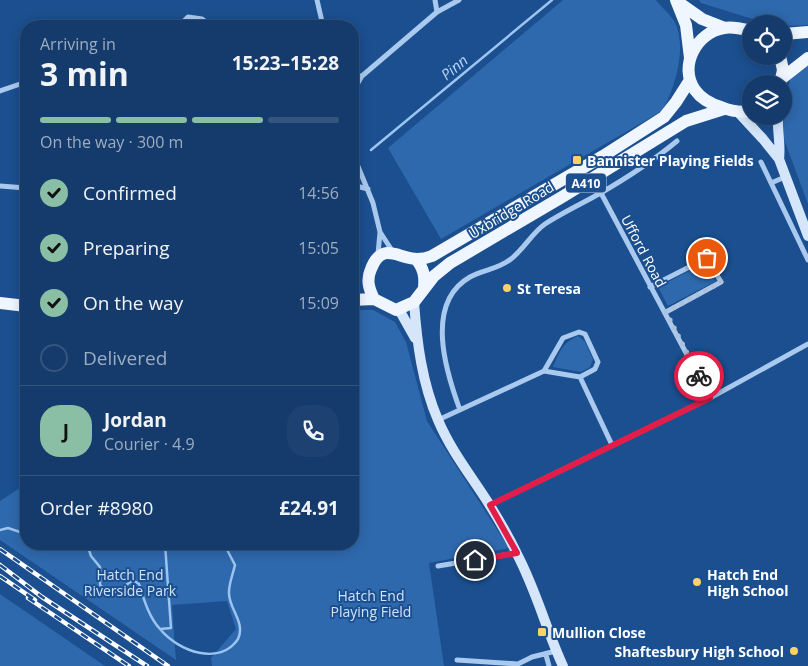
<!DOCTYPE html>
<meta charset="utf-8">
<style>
body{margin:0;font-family:"Open Sans",sans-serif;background:#1d4271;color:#f1f3f6;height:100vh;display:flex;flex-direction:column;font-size:19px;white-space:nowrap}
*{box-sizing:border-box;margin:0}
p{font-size:16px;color:#9dadc1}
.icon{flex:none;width:28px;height:28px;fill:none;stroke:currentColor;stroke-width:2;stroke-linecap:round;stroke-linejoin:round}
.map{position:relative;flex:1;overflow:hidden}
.details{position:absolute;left:20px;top:20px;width:339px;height:530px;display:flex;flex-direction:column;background:#143b6b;border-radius:20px;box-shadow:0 2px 12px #0003,0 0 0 1px #33557e}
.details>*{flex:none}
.buttons{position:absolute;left:742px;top:15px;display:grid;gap:10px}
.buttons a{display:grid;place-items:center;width:50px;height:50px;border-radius:50%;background:#143b6b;box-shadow:0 2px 12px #0003,0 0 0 1px #33557e;font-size:25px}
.pin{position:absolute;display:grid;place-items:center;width:42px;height:42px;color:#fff;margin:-21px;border:2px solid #fff;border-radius:50%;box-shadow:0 1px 5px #0007}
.courier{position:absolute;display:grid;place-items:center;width:50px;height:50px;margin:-25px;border:4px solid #e11d48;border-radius:50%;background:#fff;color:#222;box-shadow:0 1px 6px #0007}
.head em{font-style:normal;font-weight:700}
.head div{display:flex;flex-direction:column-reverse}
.head{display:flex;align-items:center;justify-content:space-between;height:85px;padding:0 20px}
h1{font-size:32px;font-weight:700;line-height:38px}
.bar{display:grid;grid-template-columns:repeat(4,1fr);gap:8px 5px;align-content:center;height:60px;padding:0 20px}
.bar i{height:6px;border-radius:4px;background:#33557e}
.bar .on{background:#8abfa5}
.bar p{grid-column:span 4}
.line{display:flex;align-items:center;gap:12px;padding:0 20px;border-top:1px solid #33557e}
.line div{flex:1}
.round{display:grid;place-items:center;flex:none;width:52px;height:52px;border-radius:20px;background:#1d4271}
ol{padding:0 20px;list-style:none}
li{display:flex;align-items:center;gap:15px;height:55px}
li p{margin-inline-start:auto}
li .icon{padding:5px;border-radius:50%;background:#8abfa5;color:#111;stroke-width:4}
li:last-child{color:#9dadc1}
li i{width:28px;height:28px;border:2px solid #33557e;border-radius:50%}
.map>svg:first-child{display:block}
.green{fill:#2e69ad}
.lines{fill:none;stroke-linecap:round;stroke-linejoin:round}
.stream{stroke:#9cc4f0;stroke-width:2.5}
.street{stroke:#a9c9ee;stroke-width:5}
.secondary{stroke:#d6e6fa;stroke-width:10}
.primary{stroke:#f0f6ff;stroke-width:12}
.rail-casing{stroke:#fff;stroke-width:4.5}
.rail{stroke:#1b4f8f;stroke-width:2.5;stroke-dasharray:8;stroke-linecap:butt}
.done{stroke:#afc1d8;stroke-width:5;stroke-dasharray:0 9}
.route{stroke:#e11d48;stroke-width:6}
.poi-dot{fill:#ffd166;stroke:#1b4f8f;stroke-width:2}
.labels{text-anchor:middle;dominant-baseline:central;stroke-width:4;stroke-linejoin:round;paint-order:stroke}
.shield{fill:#1b4f8f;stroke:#bbcadd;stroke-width:1}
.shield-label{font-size:12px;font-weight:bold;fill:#fff}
.poi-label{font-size:14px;font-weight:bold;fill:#fff;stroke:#1b4f8f;text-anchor:start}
.street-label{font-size:14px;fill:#fff;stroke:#1b4f8f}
.park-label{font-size:14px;fill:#cfe3fa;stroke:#1b4f8f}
.water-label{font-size:15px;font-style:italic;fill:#b5d3f5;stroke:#1b4f8f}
</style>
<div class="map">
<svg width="808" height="666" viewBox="0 0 808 666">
<rect width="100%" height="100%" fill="#1b4f8f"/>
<!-- green -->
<path class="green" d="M563,0h93c5,7 13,13 18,21 14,24 1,68 -12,90l-221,128 -53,-91z
M699,0h109v25l-24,1v-2h-15l-68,-21z
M808,66v138l-27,-73 10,-58z
M705,263l11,18 -48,25 -10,-19z
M360,310h13l22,12 11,20 21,79 82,127 -80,15 15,103h-232l-1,-8 25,-29 -9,-28 -55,4 4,55 -176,-120v-39l26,-17v60h326v-233z
M578,336l7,6 8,17 -3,8 -9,5 -28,-5c6,-14 10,-25 25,-31z
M0,594l105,72h-105z"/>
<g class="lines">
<!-- stream -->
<path class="stream" d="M371,150l181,-150
M0,530l8,-2 18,6
M70,544l3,1 5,-1
M87,544l4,12 9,11v18l9,8 9,-2 15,-11 6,4c5,16 10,33 21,45 19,23 60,37 78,10 8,-17 -10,-31 -9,-47 0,-9 4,-18 6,-27l-11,-21
M160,629l11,-1 -6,-84"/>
<!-- street -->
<path class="street" d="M317,0l6,26
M435,0l2,12
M179,26l9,-9 14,2 9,7
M352,76h10
M0,91l26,-9
M352,93l10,-17 75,-64 22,-12
M352,146l5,18 16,39 7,29 13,20
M761,162l47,98
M771,183l14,-6
M352,185l16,4
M0,186l26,2
M601,193l109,205
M378,254l2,-22
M650,287l57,-29 14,24 -55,30
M544,371l19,-33 16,-6 6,2 13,28 -3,7 -15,8
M460,410c-14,-38 -36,-107 10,-133 13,-7 29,-8 41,-18 13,-10 21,-26 34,-35 17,-11 36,-20 54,-30 26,-15 54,-33 78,-53
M438,420l106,-49 36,6 32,68
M490,505l220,-107 98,-54
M438,566l79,-13
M546,655l3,11
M457,660l61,4 14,-7 24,-6"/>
<!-- secondary -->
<path class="secondary" d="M738,112l25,27 16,20 29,77
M778,116c-1,15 3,29 1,43
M414,302c3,41 8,81 24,118 13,31 34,57 51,84 10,16 20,33 28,50 19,36 29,75 46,112
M396,310l5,3 14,25"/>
<!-- primary -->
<path class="primary" d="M676,0l10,25 4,33
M678,2l24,17 23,9
M751,31c-8,-2 -18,-5 -27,-3 -27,4 -46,38 -29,62 7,10 16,14 26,17 10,4 20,6 30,4
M784,34l24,-2
M780,56l3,14 -3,13
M781,79l27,-21
M416,259c8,10 9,17 8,29
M374,299c-5,-10 -8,-19 -3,-30 11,-28 26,-11 46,-10 5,0 10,-1 15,-3l171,-100 61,-39 12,-15 14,-22
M352,300l22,-1 22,11 18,-8 20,-26 16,-13 112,-66 124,-76 38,-12
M0,303l26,3"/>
<defs>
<path id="rail" d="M0,549l168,117
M0,565l42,32 105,69
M0,576l35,24
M28,598l101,68"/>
</defs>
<!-- rail casing -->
<use href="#rail" class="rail-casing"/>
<!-- rail -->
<use href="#rail" class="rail"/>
</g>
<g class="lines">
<!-- done -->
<path class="done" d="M699,376l-33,-64 55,-30 -14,-24"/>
<!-- route -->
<path class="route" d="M475,560l42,-7 -27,-48 220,-107 -11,-22"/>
</g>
<!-- markers -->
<g class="poi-dot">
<rect x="572" y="155" width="10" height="10" rx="2.5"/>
<circle cx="507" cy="288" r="5"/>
<circle cx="697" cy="582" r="5"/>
<rect x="537" y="627" width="10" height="10" rx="2.5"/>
<circle cx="794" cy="651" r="5"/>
</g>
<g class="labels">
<!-- shield labels -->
<rect class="shield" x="566" y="173.5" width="40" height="19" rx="4"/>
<g class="shield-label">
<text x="586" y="183">A410</text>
</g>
<!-- poi labels -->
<g class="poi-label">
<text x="587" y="160">Bannister Playing Fields</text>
<text x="517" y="288">St Teresa</text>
<text x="707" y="574">Hatch End<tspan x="707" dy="16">High School</tspan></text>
<text x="552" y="632">Mullion Close</text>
<text x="784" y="651" text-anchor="end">Shaftesbury High School</text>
</g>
<!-- street labels -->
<g class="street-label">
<text transform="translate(511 210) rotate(-31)">Uxbridge Road</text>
<text transform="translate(644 251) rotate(62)">Ufford Road</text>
</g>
<!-- park labels -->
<g class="park-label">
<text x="130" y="574">Hatch End<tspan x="130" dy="16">Riverside Park</tspan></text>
<text x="371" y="595">Hatch End<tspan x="371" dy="16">Playing Field</tspan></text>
</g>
<!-- water labels -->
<g class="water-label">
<text transform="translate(454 67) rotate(-40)">Pinn</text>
</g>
</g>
</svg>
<div class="buttons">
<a><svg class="icon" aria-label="locate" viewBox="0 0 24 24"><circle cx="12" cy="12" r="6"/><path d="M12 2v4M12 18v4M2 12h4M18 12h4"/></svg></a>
<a><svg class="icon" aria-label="layers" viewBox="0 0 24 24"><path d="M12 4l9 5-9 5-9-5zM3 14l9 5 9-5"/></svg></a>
</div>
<div class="pin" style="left:707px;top:258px;background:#ea580c"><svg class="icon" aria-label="bag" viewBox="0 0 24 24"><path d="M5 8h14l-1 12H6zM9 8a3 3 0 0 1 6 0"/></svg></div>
<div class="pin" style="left:475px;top:560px;background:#1f2937"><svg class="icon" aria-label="home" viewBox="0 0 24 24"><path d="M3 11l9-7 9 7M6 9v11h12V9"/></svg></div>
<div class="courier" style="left:699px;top:376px"><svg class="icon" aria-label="bike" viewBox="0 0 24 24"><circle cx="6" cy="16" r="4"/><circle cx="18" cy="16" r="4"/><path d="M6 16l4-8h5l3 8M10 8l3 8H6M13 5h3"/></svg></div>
<section class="details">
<div class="head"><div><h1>3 min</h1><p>Arriving in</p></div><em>15:23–15:28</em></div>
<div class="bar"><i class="on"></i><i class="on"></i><i class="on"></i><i></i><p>On the way · 300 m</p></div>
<ol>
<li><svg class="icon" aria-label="check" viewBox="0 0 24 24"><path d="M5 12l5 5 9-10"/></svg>Confirmed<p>14:56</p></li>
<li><svg class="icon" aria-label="check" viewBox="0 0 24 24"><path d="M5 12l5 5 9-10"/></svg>Preparing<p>15:05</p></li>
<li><svg class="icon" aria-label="check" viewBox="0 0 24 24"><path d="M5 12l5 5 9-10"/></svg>On the way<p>15:09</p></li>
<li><i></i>Delivered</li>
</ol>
<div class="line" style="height:90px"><b class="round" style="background:#8abfa5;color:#111">J</b><div><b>Jordan</b><p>Courier · 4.9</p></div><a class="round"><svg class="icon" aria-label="phone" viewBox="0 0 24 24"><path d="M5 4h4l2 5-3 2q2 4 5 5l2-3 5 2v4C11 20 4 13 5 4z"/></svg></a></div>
<div class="line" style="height:65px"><div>Order #8980</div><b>£24.91</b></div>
</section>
</div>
